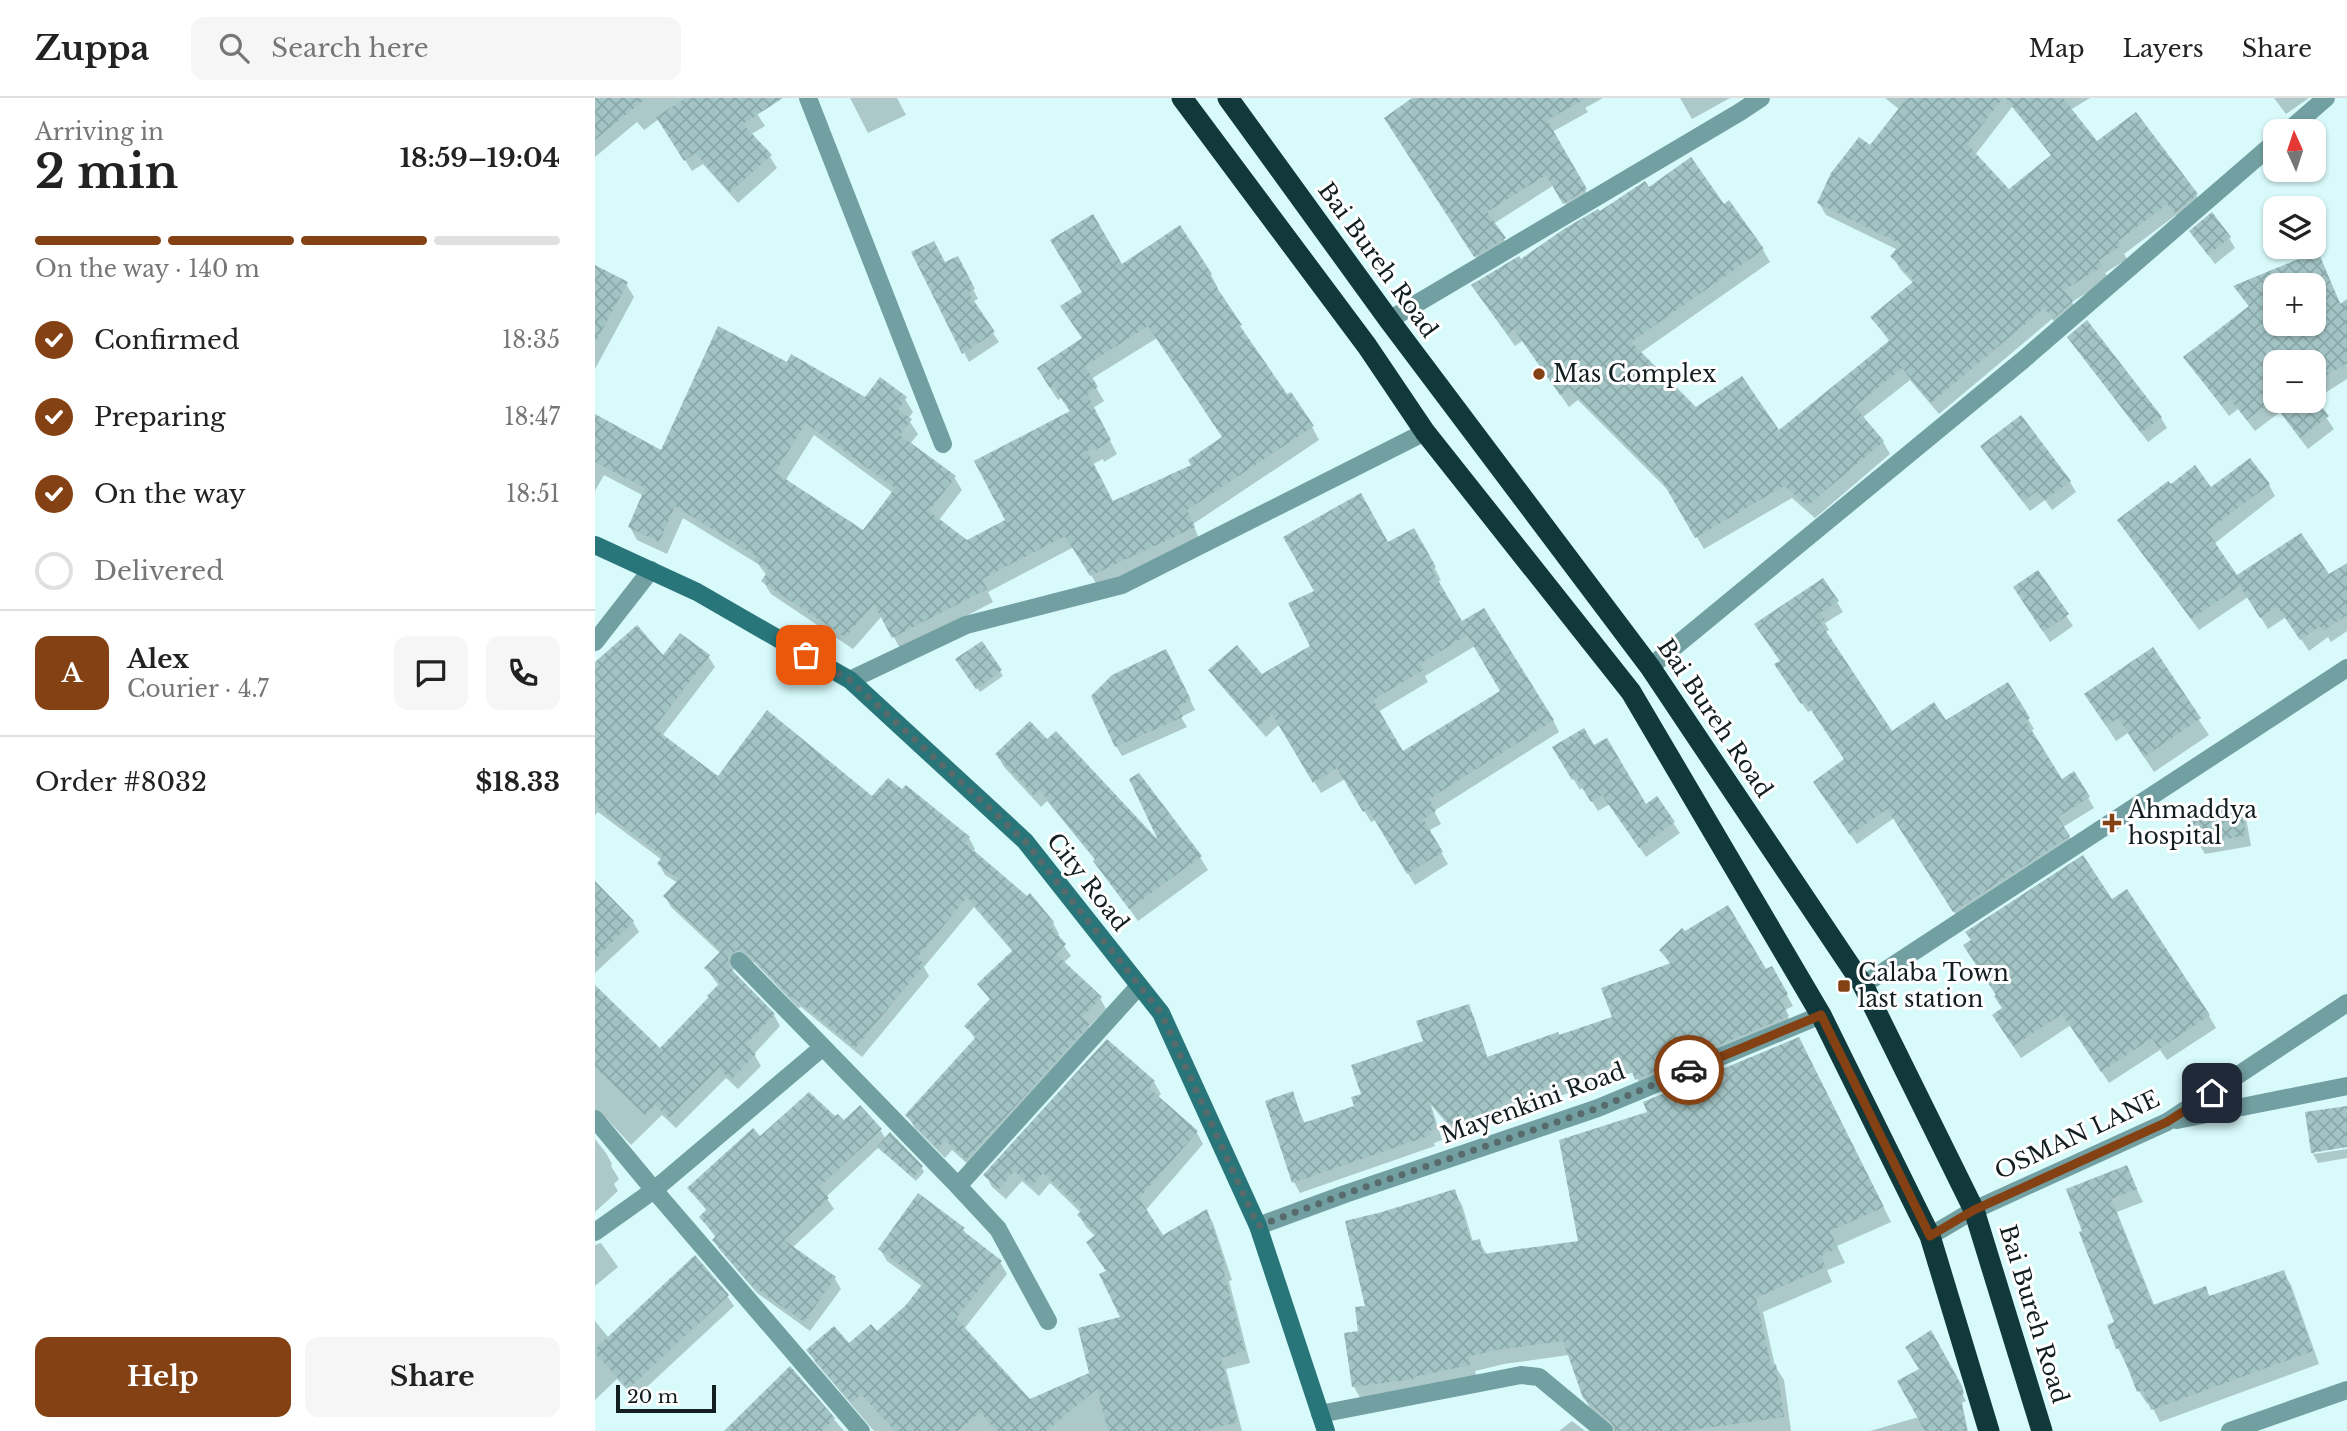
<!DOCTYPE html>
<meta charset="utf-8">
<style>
body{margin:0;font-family:"Libre Baskerville",serif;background:#f6f6f6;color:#222;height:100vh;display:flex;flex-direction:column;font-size:26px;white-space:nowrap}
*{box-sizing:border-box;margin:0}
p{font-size:23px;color:#767676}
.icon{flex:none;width:38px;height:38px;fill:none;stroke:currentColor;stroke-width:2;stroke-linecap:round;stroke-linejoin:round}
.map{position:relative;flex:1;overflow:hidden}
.details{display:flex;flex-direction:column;background:#fff;width:595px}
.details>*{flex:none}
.needle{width:46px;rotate:357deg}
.buttons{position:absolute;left:1668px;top:21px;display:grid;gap:14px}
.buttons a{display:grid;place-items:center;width:63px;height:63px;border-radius:14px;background:#fff;box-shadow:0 2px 5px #0004;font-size:35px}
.scale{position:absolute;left:21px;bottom:18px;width:100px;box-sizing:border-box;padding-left:7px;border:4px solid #121e1f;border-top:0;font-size:19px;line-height:24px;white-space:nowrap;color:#121e1f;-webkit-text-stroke:5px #fff;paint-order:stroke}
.pin{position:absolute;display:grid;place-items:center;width:60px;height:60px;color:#fff;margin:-30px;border-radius:14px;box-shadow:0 4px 10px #0006}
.courier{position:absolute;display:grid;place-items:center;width:70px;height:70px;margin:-35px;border:5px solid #844113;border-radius:50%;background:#fff;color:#222;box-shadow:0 2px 9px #0007}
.head em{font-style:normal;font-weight:700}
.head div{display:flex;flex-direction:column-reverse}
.head{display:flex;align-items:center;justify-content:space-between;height:119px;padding:0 35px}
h1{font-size:46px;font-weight:700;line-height:52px}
.bar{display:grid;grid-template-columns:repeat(4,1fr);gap:10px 7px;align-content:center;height:84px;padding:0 35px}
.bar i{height:9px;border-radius:5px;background:#e0e0e0}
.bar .selected{background:#844113}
.bar p{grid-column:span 4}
.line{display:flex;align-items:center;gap:18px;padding:0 35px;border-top:2px solid #e0e0e0}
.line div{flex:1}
.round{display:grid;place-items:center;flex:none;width:74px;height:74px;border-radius:14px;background:#f6f6f6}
ol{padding:0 35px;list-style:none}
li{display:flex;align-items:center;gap:21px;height:77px}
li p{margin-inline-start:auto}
li .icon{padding:7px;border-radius:50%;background:#844113;color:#fff;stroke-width:4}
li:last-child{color:#767676}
li i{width:38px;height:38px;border:4px solid #e0e0e0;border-radius:50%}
.button{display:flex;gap:14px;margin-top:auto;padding:14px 35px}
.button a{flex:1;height:80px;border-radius:14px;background:#844113;color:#fff;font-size:28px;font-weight:700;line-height:80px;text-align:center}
.button a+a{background:#f6f6f6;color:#222}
header{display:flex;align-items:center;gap:42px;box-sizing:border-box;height:98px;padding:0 35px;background:#fff;border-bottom:2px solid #e0e0e0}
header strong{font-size:33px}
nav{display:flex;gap:38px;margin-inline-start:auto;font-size:24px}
.search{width:490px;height:63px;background:#f6f6f6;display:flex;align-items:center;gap:18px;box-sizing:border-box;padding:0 24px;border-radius:14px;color:#767676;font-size:26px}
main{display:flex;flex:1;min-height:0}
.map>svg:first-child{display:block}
.shadow{fill:#0003;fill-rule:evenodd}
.building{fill:url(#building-cross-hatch);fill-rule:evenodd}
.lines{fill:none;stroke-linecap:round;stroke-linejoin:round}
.street{stroke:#729fa1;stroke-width:18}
.secondary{stroke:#29767a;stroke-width:18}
.highway{stroke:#11383a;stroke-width:21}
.done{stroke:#576b6c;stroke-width:7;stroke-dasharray:0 12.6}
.route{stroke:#844113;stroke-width:9}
.poi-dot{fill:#844113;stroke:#fff;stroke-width:2.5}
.labels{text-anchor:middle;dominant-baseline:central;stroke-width:6;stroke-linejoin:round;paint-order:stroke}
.street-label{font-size:23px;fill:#121e1f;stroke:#fff}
.poi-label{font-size:23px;fill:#121e1f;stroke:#fff;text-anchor:start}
</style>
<header>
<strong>Zuppa</strong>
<div class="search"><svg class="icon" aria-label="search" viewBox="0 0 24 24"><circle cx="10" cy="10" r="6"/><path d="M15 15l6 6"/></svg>Search here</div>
<nav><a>Map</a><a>Layers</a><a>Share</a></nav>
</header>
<main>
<section class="details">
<div class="head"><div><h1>2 min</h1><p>Arriving in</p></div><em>18:59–19:04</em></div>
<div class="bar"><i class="selected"></i><i class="selected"></i><i class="selected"></i><i></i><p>On the way · 140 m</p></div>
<ol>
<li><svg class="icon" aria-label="check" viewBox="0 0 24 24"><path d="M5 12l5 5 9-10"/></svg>Confirmed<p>18:35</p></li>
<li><svg class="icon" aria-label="check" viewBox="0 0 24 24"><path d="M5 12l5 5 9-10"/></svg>Preparing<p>18:47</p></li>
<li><svg class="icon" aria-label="check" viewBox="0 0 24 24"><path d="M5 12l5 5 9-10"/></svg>On the way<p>18:51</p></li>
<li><i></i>Delivered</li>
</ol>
<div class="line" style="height:126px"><b class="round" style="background:#844113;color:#fff">A</b><div><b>Alex</b><p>Courier · 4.7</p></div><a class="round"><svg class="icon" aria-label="chat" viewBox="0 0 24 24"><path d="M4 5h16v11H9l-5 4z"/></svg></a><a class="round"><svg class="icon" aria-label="phone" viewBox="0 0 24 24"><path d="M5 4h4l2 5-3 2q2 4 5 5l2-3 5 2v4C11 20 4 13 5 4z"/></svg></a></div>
<div class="line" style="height:91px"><div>Order #8032</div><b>$18.33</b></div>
<div class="button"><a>Help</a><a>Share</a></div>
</section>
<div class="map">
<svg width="1752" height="1333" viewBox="0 0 1752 1333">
<defs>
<pattern id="building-cross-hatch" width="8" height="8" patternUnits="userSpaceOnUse" patternTransform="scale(1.75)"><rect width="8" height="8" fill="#a3c4c5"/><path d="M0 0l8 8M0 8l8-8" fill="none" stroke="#8ba8a9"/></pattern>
</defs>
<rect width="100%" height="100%" fill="#d8fafb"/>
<!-- shadow -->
<path class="shadow" d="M4,0h148l18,28 -15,9 20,22 7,11 -39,35 -35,-39 -11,7 -33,-52 -15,11 -7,-8 -42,35v-56z
M255,0h47l9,17 -38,18z
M820,0h188l-18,10 3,4 -36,20 40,70 -21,12 -17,-29 -61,39 18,26 -29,17 -89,-138z
M1085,0h50l-38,21z
M1290,0h205l-20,12 27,33 99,52 7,12 -20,18 -7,-10 -52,39 3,5 -22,14 4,6 -37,23 7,13 -18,15 -9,-11 -113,95 -29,-34 -48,38 21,24 7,12 -75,64 -23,-20 -88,51 -34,-57 -92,-92 -9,7 -47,-66 -7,5 -34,-48 39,-36 79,-48 50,-25 75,17 39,44 7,12 -130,91 56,56 83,24 111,-91 -18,-24 42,-34 -14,-15 -7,-13 5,-6 -72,-35 -7,-12 51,-55 30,-38zM1417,9l40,49 -43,35 -34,-36z
M1679,0h35l-23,16z
M584,130l32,47 7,13 -2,2 70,107 26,30 7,13 -126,84 7,17 -101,47 -25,-41 -86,45 5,10 -92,48 -19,-34 -29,33 -82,-55 -8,-13 4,-5 -9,-12 -75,-46 -16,36 -30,-14 -7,-13 14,-31 -40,-21 -9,16v-75l67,36 125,-87 79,34h39l8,13 -5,7 10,15 -8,10 44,33 8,13 -23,30 28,22 41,-21 63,-108 -10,-15 -3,2 -12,-18 37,-43 39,-73zM562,240l67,100 -31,28 -80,37 -20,-39 10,-5 1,3 13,-8 -24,-46 11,-7 -13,-22zM219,337l79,58 -29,40 -79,-52z
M1596,134l38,6 6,10 -20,16z
M318,155l32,11 17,3 16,32 -6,3 27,40 -30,20z
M1723,155l23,52 6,-3v77l-33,21 20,29 -26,20 -28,-37 -25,19 -17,-22 -9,7 -44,-59 65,-49 -15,-21zM1680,187h38v39h-38zM1680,264h38v39h-38z
M0,169l31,17 8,13 -39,72z
M1474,239l92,81 6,10 -19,14z
M1393,359l82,25 6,10 -24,18 -7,-10 -15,11z
M1674,387l6,11 -61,48 23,34 92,-1 18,-12v66l-16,11 -3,-5 -19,14 -23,-34 -18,12 -20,-32 -49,33 -80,-109 52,-35 40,4z
M819,432l27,50 -4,2 24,42 92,96 6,12 -125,79 7,13 -13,7 20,33 -33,21 -40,-65 -4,2 -26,-43 -24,14 -41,-69 -14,13 -49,-56 -7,-11 51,6 51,-30 4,-54 72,-48zM880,548l27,45 -99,63 -25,-42 50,-30 -3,-6z
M1442,474l36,54 -23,16 -29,-44z
M1242,504l6,10 -18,11 4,7 -4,2 66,101 55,-11 62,-37 26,44 -3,2 30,50 13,-7 20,34 -31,19 12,19 -115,75 -66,-103 -37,26 -37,-52 26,-32 -34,-50 -4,2 -26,-37 -1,-13 -19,-28z
M387,545l21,33 -23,16 -20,-28z
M1557,552l57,85 -55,37 -26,-39 -12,8 -20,-31z
M113,558l7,11 -53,69 57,43 154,20 96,39 6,11 -3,3 55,46 2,-2 24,27 6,11 -2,2 14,20 -8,7 37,35 6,11 -17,18 5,8 -121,134 -21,-19 -7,8 -31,-31 -6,-11 68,-76 -10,-14 25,-25 -12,-17 34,-32 -39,-45 -50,60 5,9 -67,81 -61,-50 -3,1 -43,-45 -6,-3 -12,3 -4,7 1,5 40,40 6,11 -26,28 7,12 -23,23 -12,-11 -50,50 -14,-13 -31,30 -24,-26 -12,1v-133l65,64 59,-65 -13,-18 15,-14 -50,-47 -6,-11 13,-13 -13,-8 -6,-11 3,-4 -64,-48 -3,3v-151l68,-7z
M576,563l24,49 -14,7 6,10 -65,29 -6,-10z
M960,650h38l53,59 11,-8 23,34 -34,24 -36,-53 -12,7 -15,-24 -3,3z
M402,656l165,94 38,9 8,13 -70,51 -42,-60 -49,-60 -6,6 -37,-40z
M1645,709l6,11 5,28 -46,8 -6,-10z
M1517,803l97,115 7,12 -49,32 -7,-10 -51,33 -38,-58 -50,33 -20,-30z
M0,807l38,17 6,10 -44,41z
M1066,853l105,21 6,-4 21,38 -8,4 8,18 -150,62 -9,-18 -127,41 1,5 -51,17 -26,-30 11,35 -8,3 1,3 -135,47 -6,-11 -2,-89 13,31 51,-16 7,-13 105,-89 6,11 14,42 126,-41 57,-53z
M1211,955l85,169 -54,24 8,17 -18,7 5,12 -69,30 12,54 9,14 7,51h-177l-21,-18 -9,-15 -15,-43 -65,9 -29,7 2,8 -115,22 -8,-14 -8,-52 14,-3 7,-25 87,-116 8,14 11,37 6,-1 8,14 93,-12 69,-130z
M559,984l7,12 -4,4 40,35 6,11 -58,67 18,26 43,-26 7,12 19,57 -3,1 21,82 -24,6 16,62h-368l-59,-69 -6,-12 40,-4 28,-13 30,-26 16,-20 -36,-26 -7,-12 83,-20 5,8 32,25 7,12 -43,55 66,73 61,-28 31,-56 -26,-81 -10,-10 -7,-12 2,-2 -31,-30 -11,13 -17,-15 -16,18 -14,-12 -6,-12z
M1752,1010v38l-33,5v3l33,-5v9l-29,5 -6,-11z
M240,1021l9,4 36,7 6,9 35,28 3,5 -8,9 -37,-34 -53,50 8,12 -42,39 43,31 6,10 -31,42 -53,-38 -37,-43 -6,-10 2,-2 -15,-21 6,-6 -18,-22 71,-50z
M0,1041l11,14 6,11 -1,2 8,13 -5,5 4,7 -23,21z
M1531,1069l17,35 -26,10 38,95 50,-18 6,9 72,-26 8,13 28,79 -159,58 -10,-19 -3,1 -8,-13 -21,-43 -2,-25 -35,-90z
M6,1145l17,24 -23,19v-41z
M132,1198l7,10 -99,92 -18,-19 -22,21v-79l14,17z
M1335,1235l36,68 -4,2 6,28h-98l49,-14 3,-47z
M195,1270l54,63h-117z
M977,1323l13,10h-26z"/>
<!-- building -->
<path class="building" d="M0,0h51l-51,42z
M91,0h97l-40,26 29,31 -42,37 -35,-39 -11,8 -28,-44z
M817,0h175l-40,22 40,69 -24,15 -17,-29 -59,37 19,26 -32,19 -90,-139z
M1312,0h96l-36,46 42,45 42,-34 -45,-57h57l34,43 39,-29 62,82 -23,19 -8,-9 -49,37 3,5 -22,14 4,6 -39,24 9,11 -20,18 -9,-11 -113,95 -29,-35 -47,39 29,34 -77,65 -23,-20 -89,52 -34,-59 -91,-90 -10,6 -46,-66 -7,5 -36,-49 48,-29 2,3 43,-30 34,-20 2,2 45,-30 4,6 42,-30 33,47 5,-4 35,49 -133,93 65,65 46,-31 37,54 111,-90 -20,-23 44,-36 -24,-25 11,-12 -84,-41 14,-30 28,-36 11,8z
M1617,114l19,25 -23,18 -19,-24z
M498,116l29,50 58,-39 32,49 -3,2 33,49 -2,1 47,68 4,-2 23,34 -127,84 8,17 -105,49 -25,-40 -83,43 5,10 -95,49 -18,-34 -29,33 -84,-56 8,-11 -16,-10 3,-4 -81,-50 -16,36 -31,-15 17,-39 -50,-26v-48l66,36 57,-124 69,36 4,-8 74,43 15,-20 27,20 -9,13 14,9 -12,16 56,41 -27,35 38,29 38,-20 -31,-59 96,-50 -17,-25 -3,2 -13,-20 45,-30 -22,-32 22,-14 -32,-52zM553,228l74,111 -34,23 3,5 -78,36 -26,-50 7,-4 2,3 15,-10 -24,-46 11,-7 -13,-21zM211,325l89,65 -32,42 -88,-58z
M339,143l11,21 13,-6 17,33 -7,3 27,40 -33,22 -51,-102z
M1723,153l22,53 7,-5v64l-34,21v-22h-38v39h38v-5l16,20 -29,22 -28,-37 -25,19 -17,-21 -9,6 -38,-48 66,-51 -16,-20zM1680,187h38v39h-38z
M0,167l33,17 -33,61z
M1492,222l75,97 -21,16 -74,-96z
M1426,317l50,66 -26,19 -8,-9 -14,11 -43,-56z
M1655,360l20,26 -63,47 30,44 64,-42 28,41 18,-11v52l-24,16 -3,-5 -20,14 -23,-34 -17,12 -20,-32 -49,33 -74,-99 51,-39 3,3 24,-19 16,22z
M766,395l27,49 26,-14 22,39 -4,3 30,51 22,-13 70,112 -125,79 7,12 -13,8 20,33 -36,22 -39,-65 -5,3 -26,-44 -24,15 -41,-69 -14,13 -50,-57 29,-25 25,29 48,-28 -22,-43 26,-12 -31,-54zM872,537l33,56 -97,60 -30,-51 50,-30 -3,-6z
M1443,472l31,44 -26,18 -30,-45z
M1228,480l16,23 -19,12 5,6 -5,3 72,109 42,-29 12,18 62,-38 22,36 -4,3 36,58 12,-8 16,26 -32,20 12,19 -117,76 -66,-103 -37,26 -37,-53 31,-23 -39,-58 -4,3 -27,-40 6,-3 -26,-37z
M42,527l26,30 17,-22 30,22 -56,73 64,48 49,-66 105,86 16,-18 14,11 4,-4 64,52 -5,6 62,53 3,-3 24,29 -4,4 16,18 -10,10 46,43 -20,20 8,7 -124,136 -21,-20 -7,9 -33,-34 71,-78 -12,-11 26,-27 -13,-15 36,-34 -46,-53 -50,61 8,6 -70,84 -62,-51 -2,1 -44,-45 -10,-3 -9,7 2,11 45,46 -29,30 10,10 -25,26 -12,-12 -50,50 -14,-13 -10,10 -50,-48v-82l65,63 49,-51 -2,-1 13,-13 -16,-15 17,-17 -58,-55 16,-17 -22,-15 6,-8 -68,-51v-143z
M387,543l20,29 -26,19 -21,-30z
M1558,549l48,71 -57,39 -26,-39 -12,8 -22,-32z
M571,551l25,51 -14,6 6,11 -68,30 -24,-51 21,-21z
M435,623l17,18 9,-8 102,109 -29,-61 10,-6 63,83 -73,53 -36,-48 2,-2 -56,-70 -6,6 -38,-41z
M989,630l10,17 13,-7 39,66 11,-8 18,26 -36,26 -37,-53 -11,7 -15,-24 -4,2 -20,-33z
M1646,707l5,30 -49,10 -6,-30z
M1488,757l29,44 15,-10 83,126 -51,34 -7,-11 -51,34 -39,-58 -49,32 -21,-31 10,-7 -8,-12 2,-1 -33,-50 8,-5 -6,-8z
M0,783l39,40 -39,38z
M1133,807l38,64 6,-3 16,28 -8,5 9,17 -154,64 -7,-19 -126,41 1,5 -53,18 -22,-25 9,29 -8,2 2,4 -139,48 -27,-82 28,-10 10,32 51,-17 -3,-9 10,-3 -10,-29 72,-24 -7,-20 53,-17 18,53 71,-25 1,3 53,-18 -11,-29 70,-25 -12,-13 23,-22 3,3z
M1204,939l85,170 -54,24 8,17 -17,8 5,11 -70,31 15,67 5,-1 8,53 -100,14h-69l-4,-9 -28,-24 -20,-57 -68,9 -27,7 2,8 -57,12 1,2 -62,8 -8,-54 14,-2 -3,-24 10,-1 -20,-85 37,-9 73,-23 16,52 9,-2 3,15 95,-13 -19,-101 88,-28 -4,-10z
M512,941l48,42 -6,7 49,43 -59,67 24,37 44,-26 19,59 -3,1 22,82 -24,7 17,64 -36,9h-94l-11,-42 -51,42h-49l-17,-19 -22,19h-63l-34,-37 -9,9 -46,-53 28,-24 15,17 22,-19 6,7 29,-26 18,-23 -46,-33 40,-56 47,35 -3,2 40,31 -46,57 74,81 59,-26 -11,-45 42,-11 -21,-43 7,-3 -20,-29 11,-8 -20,-19 5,-5 -39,-37 -11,13 -18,-15 -15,18 -16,-14z
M214,994l26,24 3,-2 6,6 16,-15 22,24 -63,58 10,11 -45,42 52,37 -32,45 -55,-39 -37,-43 4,-4 -17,-19 8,-8 -20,-21 66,-60 7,8z
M1752,1008v41l-36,6 -6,-41z
M295,1034l33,34 -10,12 -36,-31z
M1532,1067l10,24 -26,10 42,106 53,-19 3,10 75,-26 29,81 -162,59 -8,-20 -6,2 -17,-44 -4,1 -9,-24 7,-3 -35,-90 3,-1 -16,-42z
M100,1157l34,40 -101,94 -33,-36v-4z
M1336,1232l31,56 2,8 -4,2 7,35h-42l-28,-50 22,-12 -14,-22z
M195,1268l45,52 -13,13h-98z"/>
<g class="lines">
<!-- street -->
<path class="street" d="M213,0l135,346
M1693,33l38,-33
M794,222l351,-208 21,-14
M0,544l56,-72
M1055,569l373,-307 252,-218
M255,582l116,-55 156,-40 303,-153
M144,863l84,86
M1268,887l484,-317
M0,1021l59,71 169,-143 135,139 181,-200
M1582,1022l170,-34
M363,1088l40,43 50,92
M663,1128l87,-32 253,-86 223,-93
M0,1134l59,-42 207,241
M1335,1138l44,-26 193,-88 180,-119
M725,1316l201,-39 18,2 65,54
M1635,1333l117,-41"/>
<!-- secondary -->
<path class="secondary" d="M0,447l102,47 153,88 175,161 136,172 97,213 68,205"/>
<!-- highway -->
<path class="highway" d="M587,0l185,248 58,86 206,260 190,323 109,221 59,195
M633,0l161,222 261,347 213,318 111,225 68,221"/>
</g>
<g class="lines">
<!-- done -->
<path class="done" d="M211,557l44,25 175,161 33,42 103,130 97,213 87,-32 253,-86 91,-38"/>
<!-- route -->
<path class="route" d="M1094,972l132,-55 109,221 44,-26 193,-88 45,-29"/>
</g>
<!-- markers -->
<g class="poi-dot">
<circle cx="944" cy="276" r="7"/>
<path d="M1513.5 714.5h7v7h7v7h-7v7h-7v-7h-7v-7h7z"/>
<rect x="1242" y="881" width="14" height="14" rx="3.5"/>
</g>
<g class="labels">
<!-- street labels -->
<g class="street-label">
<text transform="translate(783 162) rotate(54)">Bai Bureh Road</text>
<text transform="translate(1120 620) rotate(56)">Bai Bureh Road</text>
<text transform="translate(493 784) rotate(52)">City Road</text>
<text transform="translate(938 1005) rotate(-20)">Mayenkini Road</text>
<text transform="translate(1482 1037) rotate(-25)">OSMAN LANE</text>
<text transform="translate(1439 1216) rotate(73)">Bai Bureh Road</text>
</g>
<!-- poi labels -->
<g class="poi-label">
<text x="958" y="276">Mas Complex</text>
<text x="1533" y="712">Ahmaddya<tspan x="1533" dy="26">hospital</tspan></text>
<text x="1263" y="875">Calaba Town<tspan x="1263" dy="26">last station</tspan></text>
</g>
</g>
</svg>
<div class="buttons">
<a><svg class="needle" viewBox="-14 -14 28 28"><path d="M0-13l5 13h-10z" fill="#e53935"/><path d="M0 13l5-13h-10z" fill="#767676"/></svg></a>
<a><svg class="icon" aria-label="layers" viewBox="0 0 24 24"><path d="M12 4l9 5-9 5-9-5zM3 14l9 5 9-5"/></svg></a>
<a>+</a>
<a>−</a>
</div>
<div class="scale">20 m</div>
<div class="pin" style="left:211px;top:557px;background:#ea580c"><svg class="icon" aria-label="bag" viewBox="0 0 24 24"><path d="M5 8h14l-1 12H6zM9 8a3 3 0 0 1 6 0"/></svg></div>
<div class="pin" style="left:1617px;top:995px;background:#1f2937"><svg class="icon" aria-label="home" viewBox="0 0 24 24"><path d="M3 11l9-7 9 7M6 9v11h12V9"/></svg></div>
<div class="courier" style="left:1094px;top:972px"><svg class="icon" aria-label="car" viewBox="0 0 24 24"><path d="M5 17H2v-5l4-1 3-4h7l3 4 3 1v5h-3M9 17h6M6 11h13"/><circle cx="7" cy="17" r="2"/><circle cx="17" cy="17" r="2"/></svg></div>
</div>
</main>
